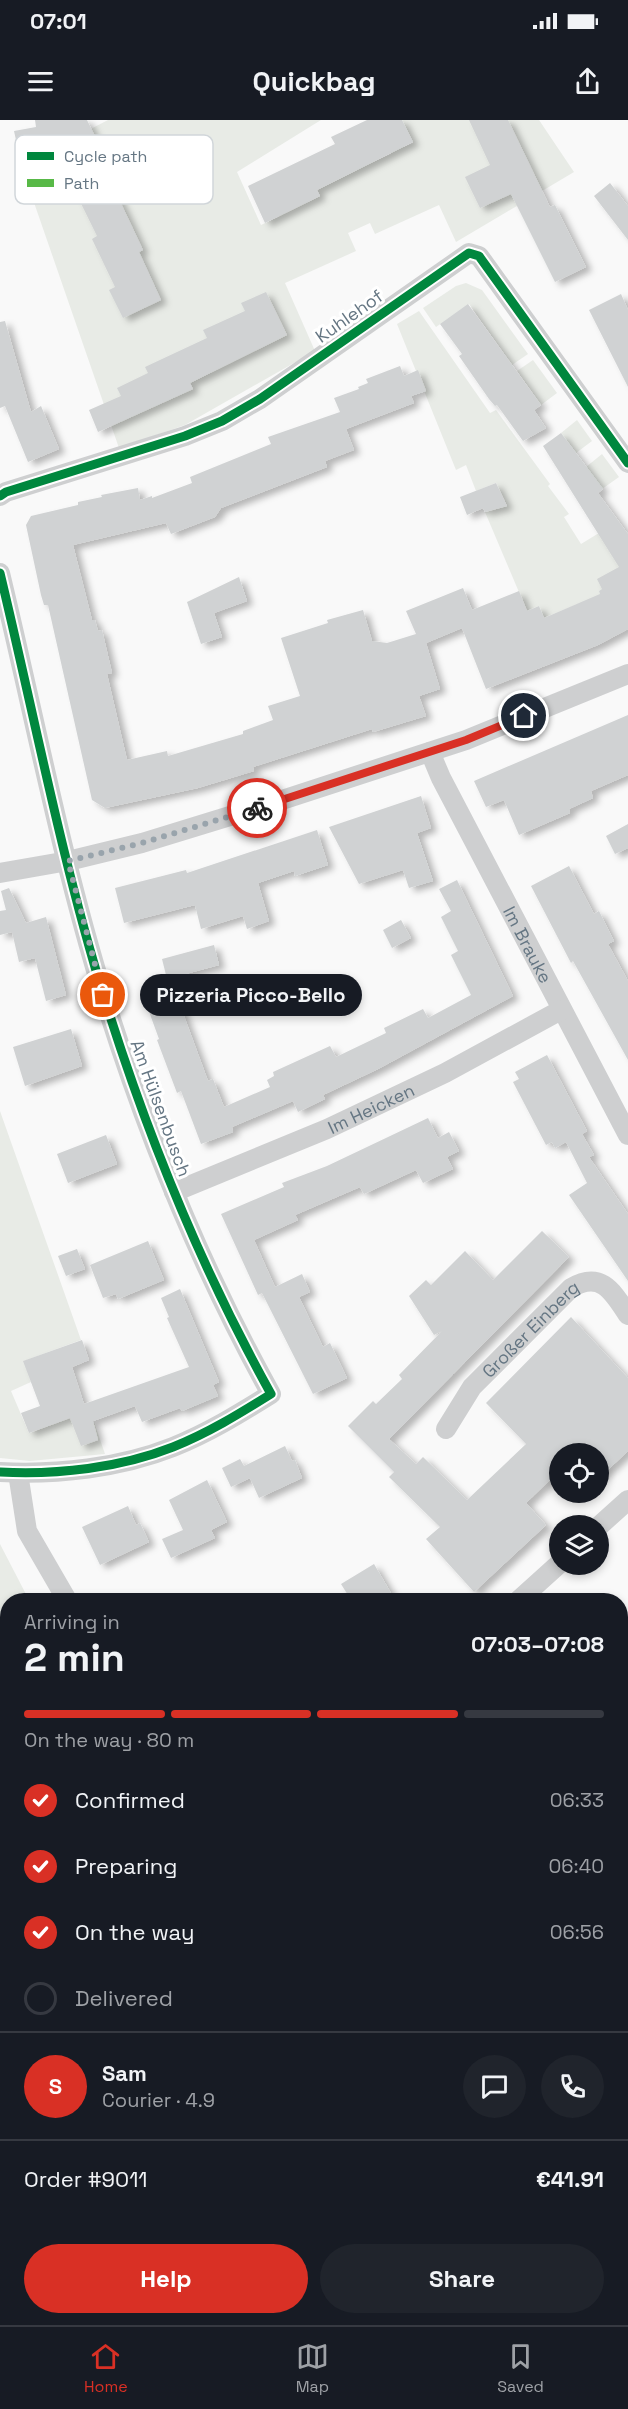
<!DOCTYPE html>
<meta charset="utf-8">
<style>
body{margin:0;font-family:"Space Grotesk",sans-serif;background:#20242c;color:#f1f3f6;height:100vh;display:flex;flex-direction:column;font-size:22px;white-space:nowrap}
*{box-sizing:border-box;margin:0}
p{font-size:20px;color:#9ea1a6}
.icon{flex:none;width:33px;height:33px;fill:none;stroke:currentColor;stroke-width:2;stroke-linecap:round;stroke-linejoin:round}
.map{position:relative;flex:1;overflow:hidden}
.drawer{position:absolute;left:0px;top:1473px;width:628px;height:732px;display:flex;flex-direction:column;background:#171b24;border-radius:24px 24px 0 0;box-shadow:0 3px 9px #0003}
.drawer>*{flex:none}
.tools{position:absolute;left:549px;top:1323px;display:grid;gap:12px}
.tools a{display:grid;place-items:center;width:60px;height:60px;border-radius:50%;background:#171b24;box-shadow:0 3px 9px #0003;font-size:30px}
.pin{position:absolute;display:grid;place-items:center;width:51px;height:51px;color:#fff;margin:-26px;border:3px solid #fff;border-radius:50%;box-shadow:0 2px 6px #0007}
.courier{position:absolute;display:grid;place-items:center;width:60px;height:60px;margin:-30px;border:4px solid #d93025;border-radius:50%;background:#fff;color:#222;box-shadow:0 2px 8px #0007}
.bubble{position:absolute;height:42px;border-radius:21px;background:#171b24;box-shadow:0 3px 9px #0003;font-size:20px;font-weight:700;line-height:42px;text-align:center}
.summary em{font-style:normal;font-weight:700}
.summary div{display:flex;flex-direction:column-reverse}
.summary{display:flex;align-items:center;justify-content:space-between;height:102px;padding:0 24px}
h1{font-size:39px;font-weight:700;line-height:45px}
.bar{display:grid;grid-template-columns:repeat(4,1fr);gap:9px 6px;align-content:center;height:72px;padding:0 24px}
.bar i{height:8px;border-radius:4px;background:#363941}
.bar .selected{background:#d93025}
.bar p{grid-column:span 4}
.line{display:flex;align-items:center;gap:15px;padding:0 24px;border-top:2px solid #363941}
.line div{flex:1}
.round{display:grid;place-items:center;flex:none;width:63px;height:63px;border-radius:32px;background:#20242c}
ol{padding:0 24px;list-style:none}
li{display:flex;align-items:center;gap:18px;height:66px}
li p{margin-inline-start:auto}
li .icon{padding:6px;border-radius:50%;background:#d93025;color:#fff;stroke-width:4}
li:last-child{color:#9ea1a6}
li i{width:33px;height:33px;border:3px solid #363941;border-radius:50%}
.action{display:flex;gap:12px;margin-top:auto;padding:12px 24px}
.action a{flex:1;height:69px;border-radius:36px;background:#d93025;color:#fff;font-size:24px;font-weight:700;line-height:69px;text-align:center}
.action a+a{background:#20242c;color:#f1f3f6}
.status{display:flex;justify-content:space-between;align-items:center;height:42px;padding:0 30px;background:#171b24;direction:ltr}
.status svg{height:16px;fill:currentColor}
header{display:flex;justify-content:space-between;align-items:center;height:78px;padding:0 24px;background:#171b24;font-size:27px;font-weight:700}
.menu{display:flex;justify-content:space-around;align-items:center;height:84px;border-top:2px solid #363941;background:#171b24;font-size:16px;color:#9ea1a6}
.menu a{display:grid;justify-items:center;gap:3px}
.menu .selected{color:#d93025}
.map>svg:first-child{display:block}
.built{fill:#e8e9e9}
.green{fill:#e8ebe6}
.building{fill:#d0d2d3;filter:url(#shadow)}
.lines{fill:none;stroke-linecap:round;stroke-linejoin:round}
.street{stroke:#cecfd0;stroke-width:20}
.quiet{stroke:#58b947;stroke-width:8;stroke-dasharray:15 8;stroke-linecap:butt}
.cycleway-casing{stroke:#fff;stroke-width:13}
.cycleway{stroke:#00873e;stroke-width:9}
.done{stroke:#99a4ac;stroke-width:6;stroke-dasharray:0 10.8}
.route{stroke:#d93025;stroke-width:8}
.labels{text-anchor:middle;dominant-baseline:central;stroke-width:6;stroke-linejoin:round;paint-order:stroke}
.street-label{font-size:18px;fill:#657683;stroke:#fff}
.key{fill:#fff;stroke:#d1d6da;stroke-width:1.5}
.key-label{font-size:16px;fill:#657683}
</style>
<div class="status"><b>07:01</b><svg viewBox="0 0 49 12"><path d="M0 12V9h3v3zM5 12V6h3v6zM10 12V3h3v9zM15 12V0h3v12zM26 1h20v11H26zM47 4h2v5h-2z"/></svg></div>
<header><svg class="icon" aria-label="menu" viewBox="0 0 24 24"><path d="M4 6h16M4 12h16M4 18h16"/></svg>Quickbag<svg class="icon" aria-label="share" viewBox="0 0 24 24"><path d="M12 15V3M7 8l5-5 5 5M5 13v7h14v-7"/></svg></header>
<div class="map">
<svg width="628" height="2205" viewBox="0 0 628 2205">
<defs>
<filter id="shadow"><feDropShadow dx="6" dy="4" stdDeviation="3" flood-color="#0004"/></filter>
</defs>
<rect width="100%" height="100%" fill="#f9f9f9"/>
<!-- built -->
<path class="built" d="M621,1744l7,10v451h-564l-4,-7h561z
M7,1987h1l-1,124 -7,-13v-109z"/>
<!-- green -->
<path class="green" d="M108,0h213l-84,52 24,53 17,-8 6,-8 3,3 12,-6 6,-8 3,4 12,-6 -3,-6 40,-20 -1,-4 10,-1 25,-11 -1,-5 12,-6 2,4 9,-4 -11,-23h137l35,52 -118,70 -17,-37 -64,29 -5,-11 -22,10 8,18 -71,32 30,68 -130,74 -66,23 -98,-283z
M466,163l16,7 46,64 -16,11 -43,-61 -33,23 -13,-19 33,-22z
M419,191l71,102 6,-3 54,74 -2,2 21,28 -5,3 17,27 18,-11 27,43 -27,15 10,19 -29,-7 -36,15 -5,-12 -12,5 -42,-99 22,-6 -11,-23 -20,8 -10,-26 -10,5 -59,-146z
M533,240l24,33 -16,12 -24,-34z
M577,300l15,21 -16,12 -15,-20z
M602,334l17,23 -17,12 -16,-22z
M0,991l81,229 -57,21 7,21 -20,9 18,42 61,-23 15,44 -75,7 -30,-3z
M0,1424l29,56h-21v507l-8,2z
M0,2098l7,13 1,87h52l4,7h-64z"/>
<!-- building -->
<path class="building" d="M35,0h52l35,72 -5,3 26,55 -4,2 22,48 -38,18 -14,-28 6,-3 -23,-48 5,-3 -27,-55 6,-3 -20,-41 -36,21 -6,-27 22,-4z
M367,0h35l11,22 -96,48 3,6 -55,27 -17,-37 87,-42 -4,-7z
M469,0h39l42,87 5,-2 31,62 -31,15 -44,-88 -31,14 -15,-31 25,-12z
M610,63l18,23v34l-34,-44z
M266,172l21,43 -97,48 3,6 -95,43 -9,-22 32,-14 -4,-8 31,-15 -3,-6 62,-29 -4,-8 42,-19 -4,-8z
M621,174l7,16v77l-39,-77z
M468,184l73,101 -7,5 12,18 -23,13 -26,-36 -2,1 -6,-7 -30,-43 3,-2 -22,-30z
M5,201l26,91 10,-6 18,43 -31,13 -23,-56 -5,2v-86z
M400,246l4,10 14,-6 8,21 -15,5 3,7 -68,26 8,21 -29,11 2,6 -106,41 -6,9 -44,17 -5,-11 -93,22 19,75h3l3,11 4,-1 10,43 -5,1 20,86 40,-9 1,5 75,-22v-3l30,-11 -5,-14 32,-10 -19,-58 47,-15 -1,-3 36,-10 9,31 15,2 29,-9 -10,-23 57,-23 9,22 47,-19 8,20 12,-5 5,12 56,-24 -1,-3 3,-2 -5,-10 22,-12 -76,-121 18,-13 42,56 -5,4 30,41v95l-30,16 -112,44 -24,-61 -36,15 14,46 -21,7 7,20 -53,16 -1,-3 -119,38 1,4 -56,17 -93,20 -13,-8 -44,-195h-4l-3,-10 -15,-70 5,-9 47,-11v-3l24,-5 -1,-2 37,-7 2,12 12,-4v2l40,-15 -2,-6 81,-33 -3,-7 72,-25 -6,-14 25,-9 -1,-2 10,-4 -2,-4z
M496,363l11,23 -22,6 -2,-4 -16,7 -7,-18z
M239,457l8,24 -33,12 8,24 -21,7 -14,-42z
M628,595v60l-37,16 2,7 -24,11 1,4 -51,22 -15,-35 -18,7 -12,-26z
M421,676l10,32 -14,5 16,48 -24,7 -6,-18 -44,14 -30,-57z
M628,704v24l-13,6 -9,-18z
M317,710l11,35 -33,11 -1,-5 -36,12 11,38 -22,8 -4,-13 -42,13 -6,-24 -71,18 -9,-35 71,-18 1,3z
M569,746l25,48 5,-3 15,30 -6,3 20,37v79l-55,-99 -2,2 -40,-77z
M457,760l56,116 -135,73 -55,26 2,4 -27,13 -5,-11 -61,26 1,5 -32,12 -20,-53 -4,2 -20,-53 2,-1 -12,-33 30,-9 31,84 5,-2 11,28 46,-20 -3,-7 7,-4 -1,-4 57,-26 6,11 50,-24 -2,-5 39,-19 5,9 43,-23 -20,-40 7,-4 -17,-34 10,-6 -12,-22z
M9,768l17,35 20,-6 20,78 -20,6 -11,-43 -16,4 -7,-30 -12,3v-24l6,-1 -5,-19z
M401,800l10,18 -19,10 -9,-18z
M214,825l5,20 -52,14 -5,-20z
M71,909l11,37 -57,20 -12,-39z
M547,935l40,76 -5,3 12,21 -5,2 39,57v67l-59,-86 18,-12 -21,-41 -11,6 -3,-6 -6,3 -33,-63 6,-3 -4,-7z
M428,998l10,20 11,-6 10,19 -12,6 6,12 -30,14 -7,-13 -52,24 -4,-7 -65,28 3,5 -44,20 21,47 27,-13 8,18 -11,5 24,50 7,-4 17,35 -34,16 -51,-101 8,-4 -12,6 -37,-81 63,-27 -2,-4 45,-17z
M106,1015l11,29 -49,19 -11,-29z
M542,1111l27,26 -180,182 27,25 7,-7 44,43 59,-56 -40,-41 85,-86 57,61v73l-30,28v-25h-38v16l-34,33 20,22 -72,67 -48,-53 14,-12 -51,-50 5,-5 -46,-46 25,-25 3,3 26,-25 -3,-4 43,-44 -8,4 -25,-39 17,-16 5,5 34,-34 28,29z
M148,1121l16,39 -46,19 -2,-5 -13,4 -13,-33z
M77,1129l8,20 -19,7 -8,-20z
M180,1169l39,93 -6,3 5,11 -36,15 -2,-3 -38,14 -7,-16 -42,15 5,19 -17,6 -11,-28 -41,15 -8,-20 19,-7 -17,-45 59,-21 7,20 -17,7 12,37 105,-37 -22,-49 2,-1 -8,-19z
M285,1326l7,15 3,-1 7,18 -43,20 -9,-20 -19,9 -9,-19 18,-9 4,7z
M207,1360l20,42 -16,8 4,8 -44,20 -9,-19 21,-9 -14,-30z
M128,1386l8,19 4,-2 9,19 -49,23 -18,-38z
M374,1444l21,36h-44l-10,-16z"/>
<g class="lines">
<!-- street -->
<g class="street">
<path d="M0,376l6,-4 179,-56 37,-15 38,-22 209,-146 10,3 149,207"/>
<path d="M0,453c34,141 61,285 104,424 43,138 97,271 167,397 -32,20 -63,39 -98,53 -53,21 -116,28 -173,25"/>
<path id="s1" d="M430,632l11,26 187,357"/>
<path d="M0,753l68,-12 74,-18 140,-43 184,-60 162,-66"/>
<path id="s2" d="M174,1072l153,-63 118,-56 116,-63"/>
<path id="s3" d="M446,1309l26,-42 99,-99c30,-18 42,4 57,27"/>
<path d="M18,1353l9,58 40,69"/>
<path d="M598,1407l30,-27"/>
<path d="M519,1480l41,-37"/>
<path d="M621,1717l7,10"/>
</g>
<!-- quiet -->
<path class="quiet" d="M0,2164l8,13
M20,2198l4,7"/>
<defs>
<path id="cycleway" d="M0,376l6,-4 179,-56 37,-15 38,-22 209,-146 10,3 149,207
M0,453c34,141 61,285 104,424 43,138 97,271 167,397 -32,20 -63,39 -98,53 -53,21 -116,28 -173,25"/>
</defs>
<!-- cycleway casing -->
<use href="#cycleway" class="cycleway-casing"/>
<!-- cycleway -->
<use href="#cycleway" class="cycleway"/>
</g>
<g class="lines">
<!-- done -->
<path class="done" d="M103,875l-35,-134 74,-18 115,-35"/>
<!-- route -->
<path class="route" d="M257,688l209,-68 58,-24"/>
</g>
<g class="labels">
<!-- street labels -->
<g class="street-label">
<text transform="translate(349 196) rotate(-35)">Kuhlehof</text>
<text stroke="none"><textPath href="#s1" startOffset="216">Im Brauke</textPath></text>
<text transform="translate(161 988) rotate(70)">Am Hülsenbusch</text>
<text stroke="none"><textPath href="#s2" startOffset="214">Im Heicken</textPath></text>
<text stroke="none"><textPath href="#s3" startOffset="132">Großer Einberg</textPath></text>
</g>
</g>
<!-- legend -->
<rect x="15" y="15" width="198" height="69" rx="9" class="key"/>
<rect x="27" y="32" width="27" height="8" fill="#00873e"/>
<rect x="27" y="59" width="27" height="8" fill="#58b947"/>
<g class="key-label">
<text x="64" y="42">Cycle path</text>
<text x="64" y="69">Path</text>
</g>
</svg>
<div class="tools">
<a><svg class="icon" aria-label="locate" viewBox="0 0 24 24"><circle cx="12" cy="12" r="6"/><path d="M12 2v4M12 18v4M2 12h4M18 12h4"/></svg></a>
<a><svg class="icon" aria-label="layers" viewBox="0 0 24 24"><path d="M12 4l9 5-9 5-9-5zM3 14l9 5 9-5"/></svg></a>
</div>
<div class="pin" style="left:103px;top:875px;background:#ea580c"><svg class="icon" aria-label="bag" viewBox="0 0 24 24"><path d="M5 8h14l-1 12H6zM9 8a3 3 0 0 1 6 0"/></svg></div>
<div class="pin" style="left:524px;top:596px;background:#1f2937"><svg class="icon" aria-label="home" viewBox="0 0 24 24"><path d="M3 11l9-7 9 7M6 9v11h12V9"/></svg></div>
<div class="courier" style="left:257px;top:688px"><svg class="icon" aria-label="bike" viewBox="0 0 24 24"><circle cx="6" cy="16" r="4"/><circle cx="18" cy="16" r="4"/><path d="M6 16l4-8h5l3 8M10 8l3 8H6M13 5h3"/></svg></div>
<div class="bubble" style="left:140px;top:854px;width:222px">Pizzeria Picco-Bello</div>
<section class="drawer">
<div class="summary"><div><h1>2 min</h1><p>Arriving in</p></div><em>07:03–07:08</em></div>
<div class="bar"><i class="selected"></i><i class="selected"></i><i class="selected"></i><i></i><p>On the way · 80 m</p></div>
<ol>
<li><svg class="icon" aria-label="check" viewBox="0 0 24 24"><path d="M5 12l5 5 9-10"/></svg>Confirmed<p>06:33</p></li>
<li><svg class="icon" aria-label="check" viewBox="0 0 24 24"><path d="M5 12l5 5 9-10"/></svg>Preparing<p>06:40</p></li>
<li><svg class="icon" aria-label="check" viewBox="0 0 24 24"><path d="M5 12l5 5 9-10"/></svg>On the way<p>06:56</p></li>
<li><i></i>Delivered</li>
</ol>
<div class="line" style="height:108px"><b class="round" style="background:#d93025;color:#fff">S</b><div><b>Sam</b><p>Courier · 4.9</p></div><a class="round"><svg class="icon" aria-label="chat" viewBox="0 0 24 24"><path d="M4 5h16v11H9l-5 4z"/></svg></a><a class="round"><svg class="icon" aria-label="phone" viewBox="0 0 24 24"><path d="M5 4h4l2 5-3 2q2 4 5 5l2-3 5 2v4C11 20 4 13 5 4z"/></svg></a></div>
<div class="line" style="height:78px"><div>Order #9011</div><b>€41.91</b></div>
<div class="action"><a>Help</a><a>Share</a></div>
</section>
</div>
<nav class="menu">
<a class="selected"><svg class="icon" aria-label="home" viewBox="0 0 24 24"><path d="M3 11l9-7 9 7M6 9v11h12V9"/></svg>Home</a>
<a><svg class="icon" aria-label="map" viewBox="0 0 24 24"><path d="M3 6l6-2 6 2 6-2v14l-6 2-6-2-6 2zM9 4v14M15 6v14"/></svg>Map</a>
<a><svg class="icon" aria-label="saved" viewBox="0 0 24 24"><path d="M7 4h10v16l-5-4-5 4z"/></svg>Saved</a>
</nav>
